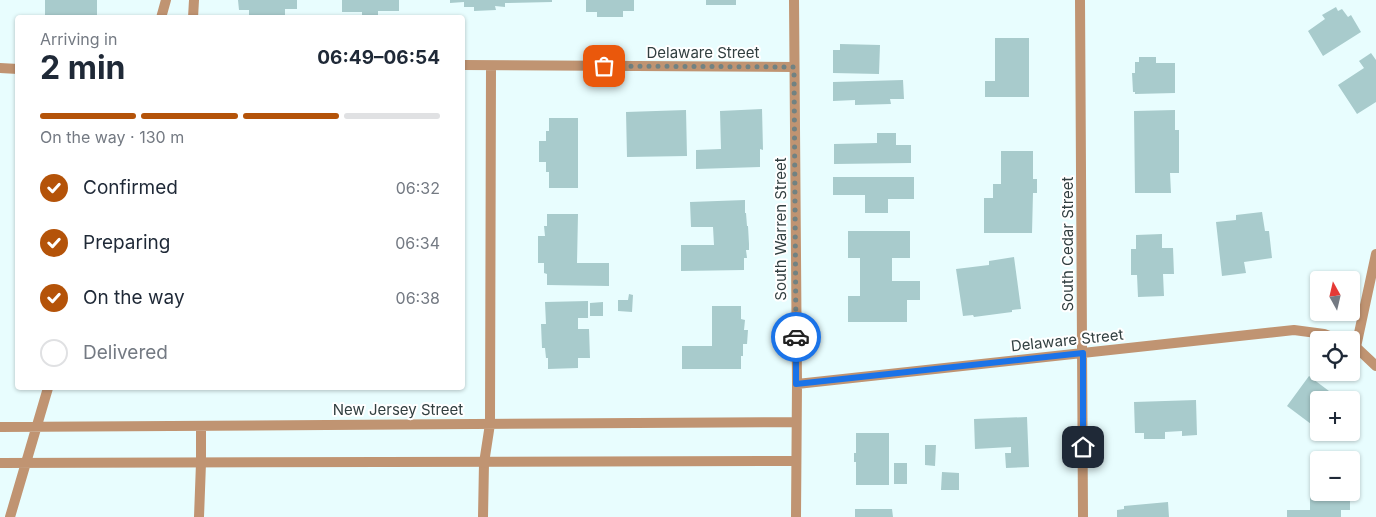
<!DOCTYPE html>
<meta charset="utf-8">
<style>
body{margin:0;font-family:Inter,sans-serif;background:#f2f2f3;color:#1f2937;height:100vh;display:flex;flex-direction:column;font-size:19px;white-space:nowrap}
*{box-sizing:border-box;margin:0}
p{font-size:16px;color:#747a83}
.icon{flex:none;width:28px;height:28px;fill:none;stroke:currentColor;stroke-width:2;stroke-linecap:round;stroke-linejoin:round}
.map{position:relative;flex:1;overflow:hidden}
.sheet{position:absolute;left:15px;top:15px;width:450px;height:375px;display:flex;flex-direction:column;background:#fff;border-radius:5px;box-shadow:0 1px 4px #0004}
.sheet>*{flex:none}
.needle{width:32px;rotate:352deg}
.buttons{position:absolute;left:1310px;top:271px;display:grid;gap:10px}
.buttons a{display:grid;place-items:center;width:50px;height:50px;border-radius:5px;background:#fff;box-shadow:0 1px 4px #0004;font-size:25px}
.pin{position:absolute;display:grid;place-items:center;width:42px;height:42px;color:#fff;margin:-21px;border-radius:10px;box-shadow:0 2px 8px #0006}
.courier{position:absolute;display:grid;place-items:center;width:50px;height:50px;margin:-25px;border:4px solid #1a73e8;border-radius:50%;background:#fff;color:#222;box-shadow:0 1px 6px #0007}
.head em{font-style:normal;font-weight:700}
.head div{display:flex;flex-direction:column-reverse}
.head{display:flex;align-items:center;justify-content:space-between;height:85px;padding:0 25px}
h1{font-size:32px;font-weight:700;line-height:38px}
.bar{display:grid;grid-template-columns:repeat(4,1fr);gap:8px 5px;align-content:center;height:60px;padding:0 25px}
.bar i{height:6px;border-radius:4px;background:#e0e1e3}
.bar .current{background:#b45309}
.bar p{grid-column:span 4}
ol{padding:0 25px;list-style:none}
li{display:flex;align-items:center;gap:15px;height:55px}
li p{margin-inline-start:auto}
li .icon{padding:5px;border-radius:50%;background:#b45309;color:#fff;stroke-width:4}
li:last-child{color:#747a83}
li i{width:28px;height:28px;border:2px solid #e0e1e3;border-radius:50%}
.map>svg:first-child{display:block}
.building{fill:#a8cbcc}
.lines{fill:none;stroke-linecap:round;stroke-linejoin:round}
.service{stroke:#c09472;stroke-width:10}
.minor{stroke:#c09472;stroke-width:10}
.done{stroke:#718282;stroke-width:5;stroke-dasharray:0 9}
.route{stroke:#1a73e8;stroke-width:6}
.labels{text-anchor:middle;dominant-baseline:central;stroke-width:4;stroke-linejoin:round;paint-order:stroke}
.street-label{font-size:15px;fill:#313f40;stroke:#fff}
</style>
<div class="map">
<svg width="1376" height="517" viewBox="0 0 1376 517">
<rect width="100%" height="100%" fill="#e8fdfe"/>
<!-- building -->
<path class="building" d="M45,0h52v15h-52z
M238,0h59v9h-12v7l-36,1v-7h-10z
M342,0h57v11h-21v4h-16v-3h-20z
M450,0h102v2l-47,1v4l-10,-1 1,4 -22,1v-4h-10v-5l-14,1z
M586,0h48v11h-11v6h-26v-5h-11z
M706,0h30v5h-30z
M1336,7l2,4 4,-2 6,8 3,-2 10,17 -38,24 -15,-25 17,-12 -3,-4z
M995,38h34v59h-44v-16h10z
M840,44l40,1 -1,29 -46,-1v-23h7z
M1371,53l5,7v42l-19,12 -19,-29 26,-17 -5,-7z
M1139,57h17v6h19v30l-40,1v-2h-2l-1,-19h3v-11h4z
M903,80l1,19h-14l1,5 -36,1v-5l-22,1v-19z
M762,109l1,41 -3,-1v18l-64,2v-19l25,-1 -1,-38z
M686,110l1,46 -60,1 -1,-45z
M1175,110v20h4v43h-9l1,20h-36l-1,-82z
M549,118h29v70h-29v-16h-3v-10h-7v-21h7v-10h3z
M877,133h19v12h15v18l-77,1v-20l43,-1z
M1001,151h32v28h4v14h-4l-1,40h-48v-35h9v-14h8z
M833,177h81v22h-26v14h-23v-18h-32z
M745,200v13h1l1,13h1l1,18v6h-3l1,8h-3v12l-63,1v-26h33l-1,-18h-22l-1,-25z
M1262,212l3,19h4l3,27 -28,4 2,11 -24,3 -6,-54 20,-2v-5z
M547,214h31l-1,49h32v23l-62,-1v-11l-3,-1v-10h-6v-27h7l-1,-10h3z
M848,231h62v27h-18v23h28v19h-13v22h-59v-26h12v-38h-12z
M1162,234v14h11l1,26h-11l1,22 -26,1 -1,-22h-6v-26h5v-14z
M1014,257l7,52 -9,1v2l-38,5 -1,-2 -10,1 -7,-47 33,-4v-4z
M629,294l4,1 -1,17 -14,-1v-11h10z
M588,301v17h-10v11h11l1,29h-12v10l-30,1v-11h-2l-1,-10h-3l-1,-24h5l-1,-22z
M603,302v14h-13v-13z
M712,306h29v13l4,1 -1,10h4l-1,14h-4v12h-2v13h-59v-23h30z
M1309,376l32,24h-22v30l-32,-24z
M1196,400l1,35 -15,1v-5l-17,1v7h-21v-6h-9l-1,-31z
M1027,417l2,50 -23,1 -1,-15h6v-6l-36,2 -1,-30z
M856,433h33v52h-33v-23h-2v-9h2z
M925,445h11l-1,21 -10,-1z
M894,463h13v21h-13z
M942,472l17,1v17h-18z
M1310,492h40v18h-9v7h-54v-7h23z
M1168,502l1,15h-52v-7l7,-1v-3z
M855,509h37l1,8h-38z"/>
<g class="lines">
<!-- service -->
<path class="service" d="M0,68l18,1
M1356,347l20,-93
M199,517l2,-54
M483,517l1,-54"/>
<!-- minor -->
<path class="minor" d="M794,0l3,384 -1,133
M1080,0l3,517
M161,18l5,-18
M193,18l1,-18
M462,65l332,2
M1351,345l5,2 20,19
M797,384l497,-54 30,4 16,6
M0,427l796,-5
M0,463l796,-2
M201,463v-37
M484,463l6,-39 1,-358
M10,517l38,-129"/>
</g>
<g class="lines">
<!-- done -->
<path class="done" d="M604,66l190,1 2,270"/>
<!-- route -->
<path class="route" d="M796,337v47l287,-31v94"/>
</g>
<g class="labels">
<!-- street labels -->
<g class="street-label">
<text x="703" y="52">Delaware Street</text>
<text transform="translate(780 229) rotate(-90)">South Warren Street</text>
<text transform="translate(1067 244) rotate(-90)">South Cedar Street</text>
<text transform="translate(1067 340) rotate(-6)">Delaware Street</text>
<text x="398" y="409">New Jersey Street</text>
</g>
</g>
</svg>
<div class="buttons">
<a><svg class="needle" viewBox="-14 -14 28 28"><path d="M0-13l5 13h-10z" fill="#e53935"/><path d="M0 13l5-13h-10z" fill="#747a83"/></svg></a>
<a><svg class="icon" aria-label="locate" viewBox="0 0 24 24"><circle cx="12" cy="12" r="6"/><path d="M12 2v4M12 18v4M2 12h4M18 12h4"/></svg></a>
<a>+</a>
<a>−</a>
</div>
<div class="pin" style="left:604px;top:66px;background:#ea580c"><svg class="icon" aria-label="bag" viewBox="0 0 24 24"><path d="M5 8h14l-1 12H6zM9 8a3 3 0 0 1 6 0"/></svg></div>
<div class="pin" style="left:1083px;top:447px;background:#1f2937"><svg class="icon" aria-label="home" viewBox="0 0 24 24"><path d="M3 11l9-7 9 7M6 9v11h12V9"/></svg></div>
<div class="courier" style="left:796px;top:337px"><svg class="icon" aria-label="car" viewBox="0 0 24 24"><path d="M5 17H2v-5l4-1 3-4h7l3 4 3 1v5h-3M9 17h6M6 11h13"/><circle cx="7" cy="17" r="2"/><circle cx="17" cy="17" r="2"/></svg></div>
<section class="sheet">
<div class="head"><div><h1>2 min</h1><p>Arriving in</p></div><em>06:49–06:54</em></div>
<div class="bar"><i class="current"></i><i class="current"></i><i class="current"></i><i></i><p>On the way · 130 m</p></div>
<ol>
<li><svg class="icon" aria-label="check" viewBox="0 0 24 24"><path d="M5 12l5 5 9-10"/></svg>Confirmed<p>06:32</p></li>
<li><svg class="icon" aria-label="check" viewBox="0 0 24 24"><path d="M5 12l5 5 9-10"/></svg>Preparing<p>06:34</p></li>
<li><svg class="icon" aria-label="check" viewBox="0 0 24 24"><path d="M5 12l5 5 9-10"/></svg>On the way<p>06:38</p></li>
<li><i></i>Delivered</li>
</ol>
</section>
</div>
